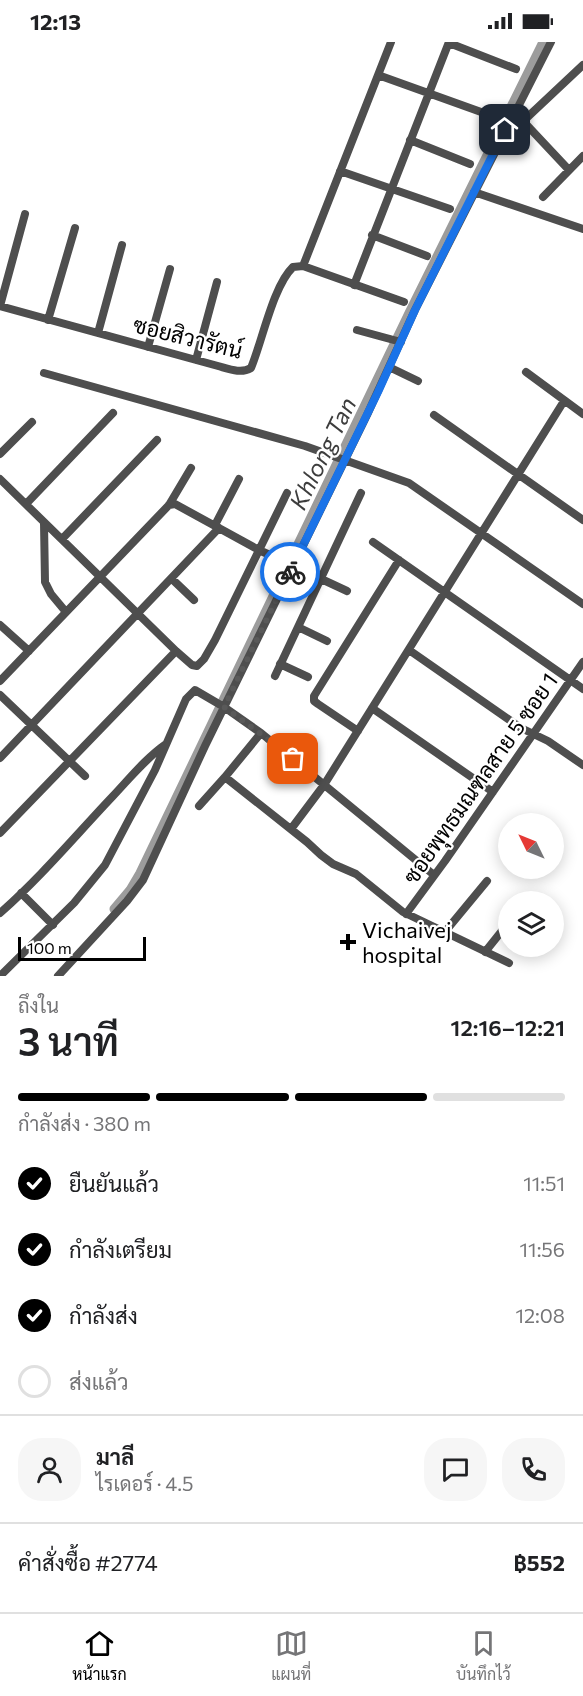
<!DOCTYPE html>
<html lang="th">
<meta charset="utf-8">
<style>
body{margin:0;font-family:Commissioner,Sarabun,sans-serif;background:#f6f6f6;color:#202124;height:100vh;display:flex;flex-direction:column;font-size:22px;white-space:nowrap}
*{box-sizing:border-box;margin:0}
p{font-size:20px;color:#757577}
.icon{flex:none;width:33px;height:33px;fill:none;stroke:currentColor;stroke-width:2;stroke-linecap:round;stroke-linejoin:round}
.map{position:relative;height:934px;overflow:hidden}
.details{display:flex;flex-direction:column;background:#fff;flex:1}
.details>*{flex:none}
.needle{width:39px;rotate:313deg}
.tools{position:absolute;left:498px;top:771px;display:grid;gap:12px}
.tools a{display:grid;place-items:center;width:66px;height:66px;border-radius:50%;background:#fff;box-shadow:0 3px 15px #0003;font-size:30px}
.scale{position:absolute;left:18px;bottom:15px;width:128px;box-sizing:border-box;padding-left:6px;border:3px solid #000;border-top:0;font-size:16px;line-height:21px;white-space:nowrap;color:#000;-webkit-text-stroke:4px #fff;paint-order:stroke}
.pin{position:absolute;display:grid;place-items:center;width:51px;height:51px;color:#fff;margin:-26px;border-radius:12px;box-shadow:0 3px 9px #0006}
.courier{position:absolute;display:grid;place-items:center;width:60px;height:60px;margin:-30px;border:4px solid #1a73e8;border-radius:50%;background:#fff;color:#222;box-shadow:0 2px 8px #0007}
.head em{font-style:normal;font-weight:600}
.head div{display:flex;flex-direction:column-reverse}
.head{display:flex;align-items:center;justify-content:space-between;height:102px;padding:0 18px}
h1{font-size:39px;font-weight:600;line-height:45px}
.bar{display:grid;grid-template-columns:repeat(4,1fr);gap:9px 6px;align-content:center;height:72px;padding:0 18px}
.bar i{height:8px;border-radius:4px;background:#e0e0e0}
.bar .on{background:#000}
.bar p{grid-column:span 4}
.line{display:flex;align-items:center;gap:15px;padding:0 18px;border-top:2px solid #e0e0e0}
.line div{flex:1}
.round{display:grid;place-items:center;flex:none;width:63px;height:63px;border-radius:24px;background:#f6f6f6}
ol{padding:0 18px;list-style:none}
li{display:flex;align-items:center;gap:18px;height:66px}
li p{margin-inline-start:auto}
li .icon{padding:6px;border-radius:50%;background:#000;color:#fff;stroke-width:4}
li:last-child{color:#757577}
li i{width:33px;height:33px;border:3px solid #e0e0e0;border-radius:50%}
.status{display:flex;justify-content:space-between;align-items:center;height:42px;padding:0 30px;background:#fff;direction:ltr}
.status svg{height:16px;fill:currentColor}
.tabs{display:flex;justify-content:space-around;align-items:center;height:84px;border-top:2px solid #e0e0e0;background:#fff;font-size:16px;color:#757577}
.tabs a{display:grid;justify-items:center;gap:3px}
.tabs .on{color:#000}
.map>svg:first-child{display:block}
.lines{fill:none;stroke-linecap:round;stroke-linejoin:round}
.canal{stroke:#9c9c9c;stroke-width:9}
.minor{stroke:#4e4e4e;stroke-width:8}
.done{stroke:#595959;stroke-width:6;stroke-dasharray:0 10.8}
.route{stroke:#1a73e8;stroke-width:8}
.poi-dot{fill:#000;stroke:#fff;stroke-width:2}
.labels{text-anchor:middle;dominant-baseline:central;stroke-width:4.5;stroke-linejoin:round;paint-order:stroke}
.street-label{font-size:22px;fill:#000;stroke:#fff}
.poi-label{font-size:22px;fill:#000;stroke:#fff;text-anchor:start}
.water-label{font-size:24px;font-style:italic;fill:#3d3d3d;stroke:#fff}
</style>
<div class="status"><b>12:13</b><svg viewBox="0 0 49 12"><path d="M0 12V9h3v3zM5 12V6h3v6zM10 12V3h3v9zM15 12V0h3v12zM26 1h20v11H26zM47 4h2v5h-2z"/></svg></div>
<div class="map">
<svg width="583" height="934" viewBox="0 0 583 934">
<rect width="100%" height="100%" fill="#fff"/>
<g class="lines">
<!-- canal -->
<path class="canal" d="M114,867l16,-19 10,-17 269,-560 134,-271"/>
<!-- minor -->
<path class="minor" d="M449,1l67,26
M378,33l117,42
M523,79l46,49
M505,88l13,-4 65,-61
M410,98l60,24
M340,129l110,38
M474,150l109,37
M543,155l40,-41
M25,172l-25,92 218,60c11,3 23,8 33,2 11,-26 22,-82 42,-101l10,-1 101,36
M372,193l55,21
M303,224l88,-224
M354,243l95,-243
M48,278l27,-92
M357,288l44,12
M98,291l24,-88
M148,305l22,-78
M196,318l21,-78
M389,325l29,14
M526,330l57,42
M44,331l261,73 104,37 174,121
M434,373l149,105
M0,412l32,-32
M0,437l176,172 16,14 5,1 7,-7 11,-19 72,-147
M26,462l87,-91
M169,463l6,-1 84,46 88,41
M44,481l1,59 6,12 15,18
M215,483l24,-46
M62,497l95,-99
M373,500l210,147
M172,537l22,21
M0,583l29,26
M298,585l29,14
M409,608l112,78 27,13 35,24
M280,622l28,13
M275,634l86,-183
M0,639l169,-176 22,-37
M0,653l85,81
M372,666l121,84
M358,689l-40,-27 -4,-3v-5l85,-136
M0,716l219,-230
M225,735l36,-44
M199,764l26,-29 82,65 14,13 12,9 23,10 47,38 106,51
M291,787l33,-44 240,-384
M0,791l176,-182
M21,851l32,32
M0,871c41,-36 76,-78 113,-117 17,-18 33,-38 53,-52
M406,872l39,-53 138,-199
M444,891l43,-52
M485,910l20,-25 3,-9
M0,934l74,-73 31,-38 50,-95 31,-71 9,-9 29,17 37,26 173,142
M58,934l69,-75 16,-21 62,-134 162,-331 48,-105 136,-268"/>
</g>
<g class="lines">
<!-- done -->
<path class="done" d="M290,530l-66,135 37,27 32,25"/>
<!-- route -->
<path class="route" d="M290,530l88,-180 37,-82 90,-180"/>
</g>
<!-- markers -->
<path class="poi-dot" d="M345 891h6v6h6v6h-6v6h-6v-6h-6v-6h6z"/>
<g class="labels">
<!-- street labels -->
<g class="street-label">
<text transform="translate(188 295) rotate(14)">ซอยสิวารัตน์</text>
<text transform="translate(480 736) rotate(-55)">ซอยพุทธมณฑลสาย 5 ซอย 1</text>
</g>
<!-- poi labels -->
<g class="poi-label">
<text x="362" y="887">Vichaivej<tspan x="362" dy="25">hospital</tspan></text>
</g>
<!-- water labels -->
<g class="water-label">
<text transform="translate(322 411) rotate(-64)">Khlong Tan</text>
</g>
</g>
</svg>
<div class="tools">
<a><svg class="needle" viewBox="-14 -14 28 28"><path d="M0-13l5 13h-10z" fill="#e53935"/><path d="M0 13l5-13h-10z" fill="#757577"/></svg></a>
<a><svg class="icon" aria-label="layers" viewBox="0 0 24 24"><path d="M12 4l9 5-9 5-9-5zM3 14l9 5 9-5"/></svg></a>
</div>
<div class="scale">100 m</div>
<div class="pin" style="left:293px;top:717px;background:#ea580c"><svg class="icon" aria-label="bag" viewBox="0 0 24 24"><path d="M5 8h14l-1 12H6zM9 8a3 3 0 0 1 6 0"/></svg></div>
<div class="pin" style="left:505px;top:88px;background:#1f2937"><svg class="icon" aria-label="home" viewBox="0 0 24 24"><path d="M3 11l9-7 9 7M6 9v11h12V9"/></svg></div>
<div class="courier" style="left:290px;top:530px"><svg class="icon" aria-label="bike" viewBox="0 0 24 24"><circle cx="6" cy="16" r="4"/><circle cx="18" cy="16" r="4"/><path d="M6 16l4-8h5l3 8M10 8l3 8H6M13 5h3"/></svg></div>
</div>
<section class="details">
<div class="head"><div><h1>3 นาที</h1><p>ถึงใน</p></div><em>12:16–12:21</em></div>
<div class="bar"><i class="on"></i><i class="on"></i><i class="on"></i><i></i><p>กำลังส่ง · 380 m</p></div>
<ol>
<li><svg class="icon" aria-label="check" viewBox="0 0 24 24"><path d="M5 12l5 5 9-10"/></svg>ยืนยันแล้ว<p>11:51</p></li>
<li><svg class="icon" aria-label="check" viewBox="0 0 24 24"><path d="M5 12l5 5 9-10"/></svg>กำลังเตรียม<p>11:56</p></li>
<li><svg class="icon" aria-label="check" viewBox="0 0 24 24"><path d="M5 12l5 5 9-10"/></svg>กำลังส่ง<p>12:08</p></li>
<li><i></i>ส่งแล้ว</li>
</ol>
<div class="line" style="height:108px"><a class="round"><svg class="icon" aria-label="person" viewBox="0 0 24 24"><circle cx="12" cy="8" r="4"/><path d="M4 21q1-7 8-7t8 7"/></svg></a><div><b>มาลี</b><p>ไรเดอร์ · 4.5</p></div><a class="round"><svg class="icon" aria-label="chat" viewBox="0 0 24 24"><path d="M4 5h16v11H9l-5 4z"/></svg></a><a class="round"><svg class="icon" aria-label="phone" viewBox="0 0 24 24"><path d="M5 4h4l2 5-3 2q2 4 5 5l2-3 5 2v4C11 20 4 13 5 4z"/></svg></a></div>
<div class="line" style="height:78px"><div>คำสั่งซื้อ #2774</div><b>฿552</b></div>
</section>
<nav class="tabs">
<a class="on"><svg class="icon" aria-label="home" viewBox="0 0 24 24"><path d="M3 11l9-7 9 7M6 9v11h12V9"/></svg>หน้าแรก</a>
<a><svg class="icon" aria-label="map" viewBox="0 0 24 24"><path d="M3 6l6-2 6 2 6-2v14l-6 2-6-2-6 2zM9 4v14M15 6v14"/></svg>แผนที่</a>
<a><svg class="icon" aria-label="saved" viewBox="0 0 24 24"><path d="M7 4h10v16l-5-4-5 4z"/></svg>บันทึกไว้</a>
</nav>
